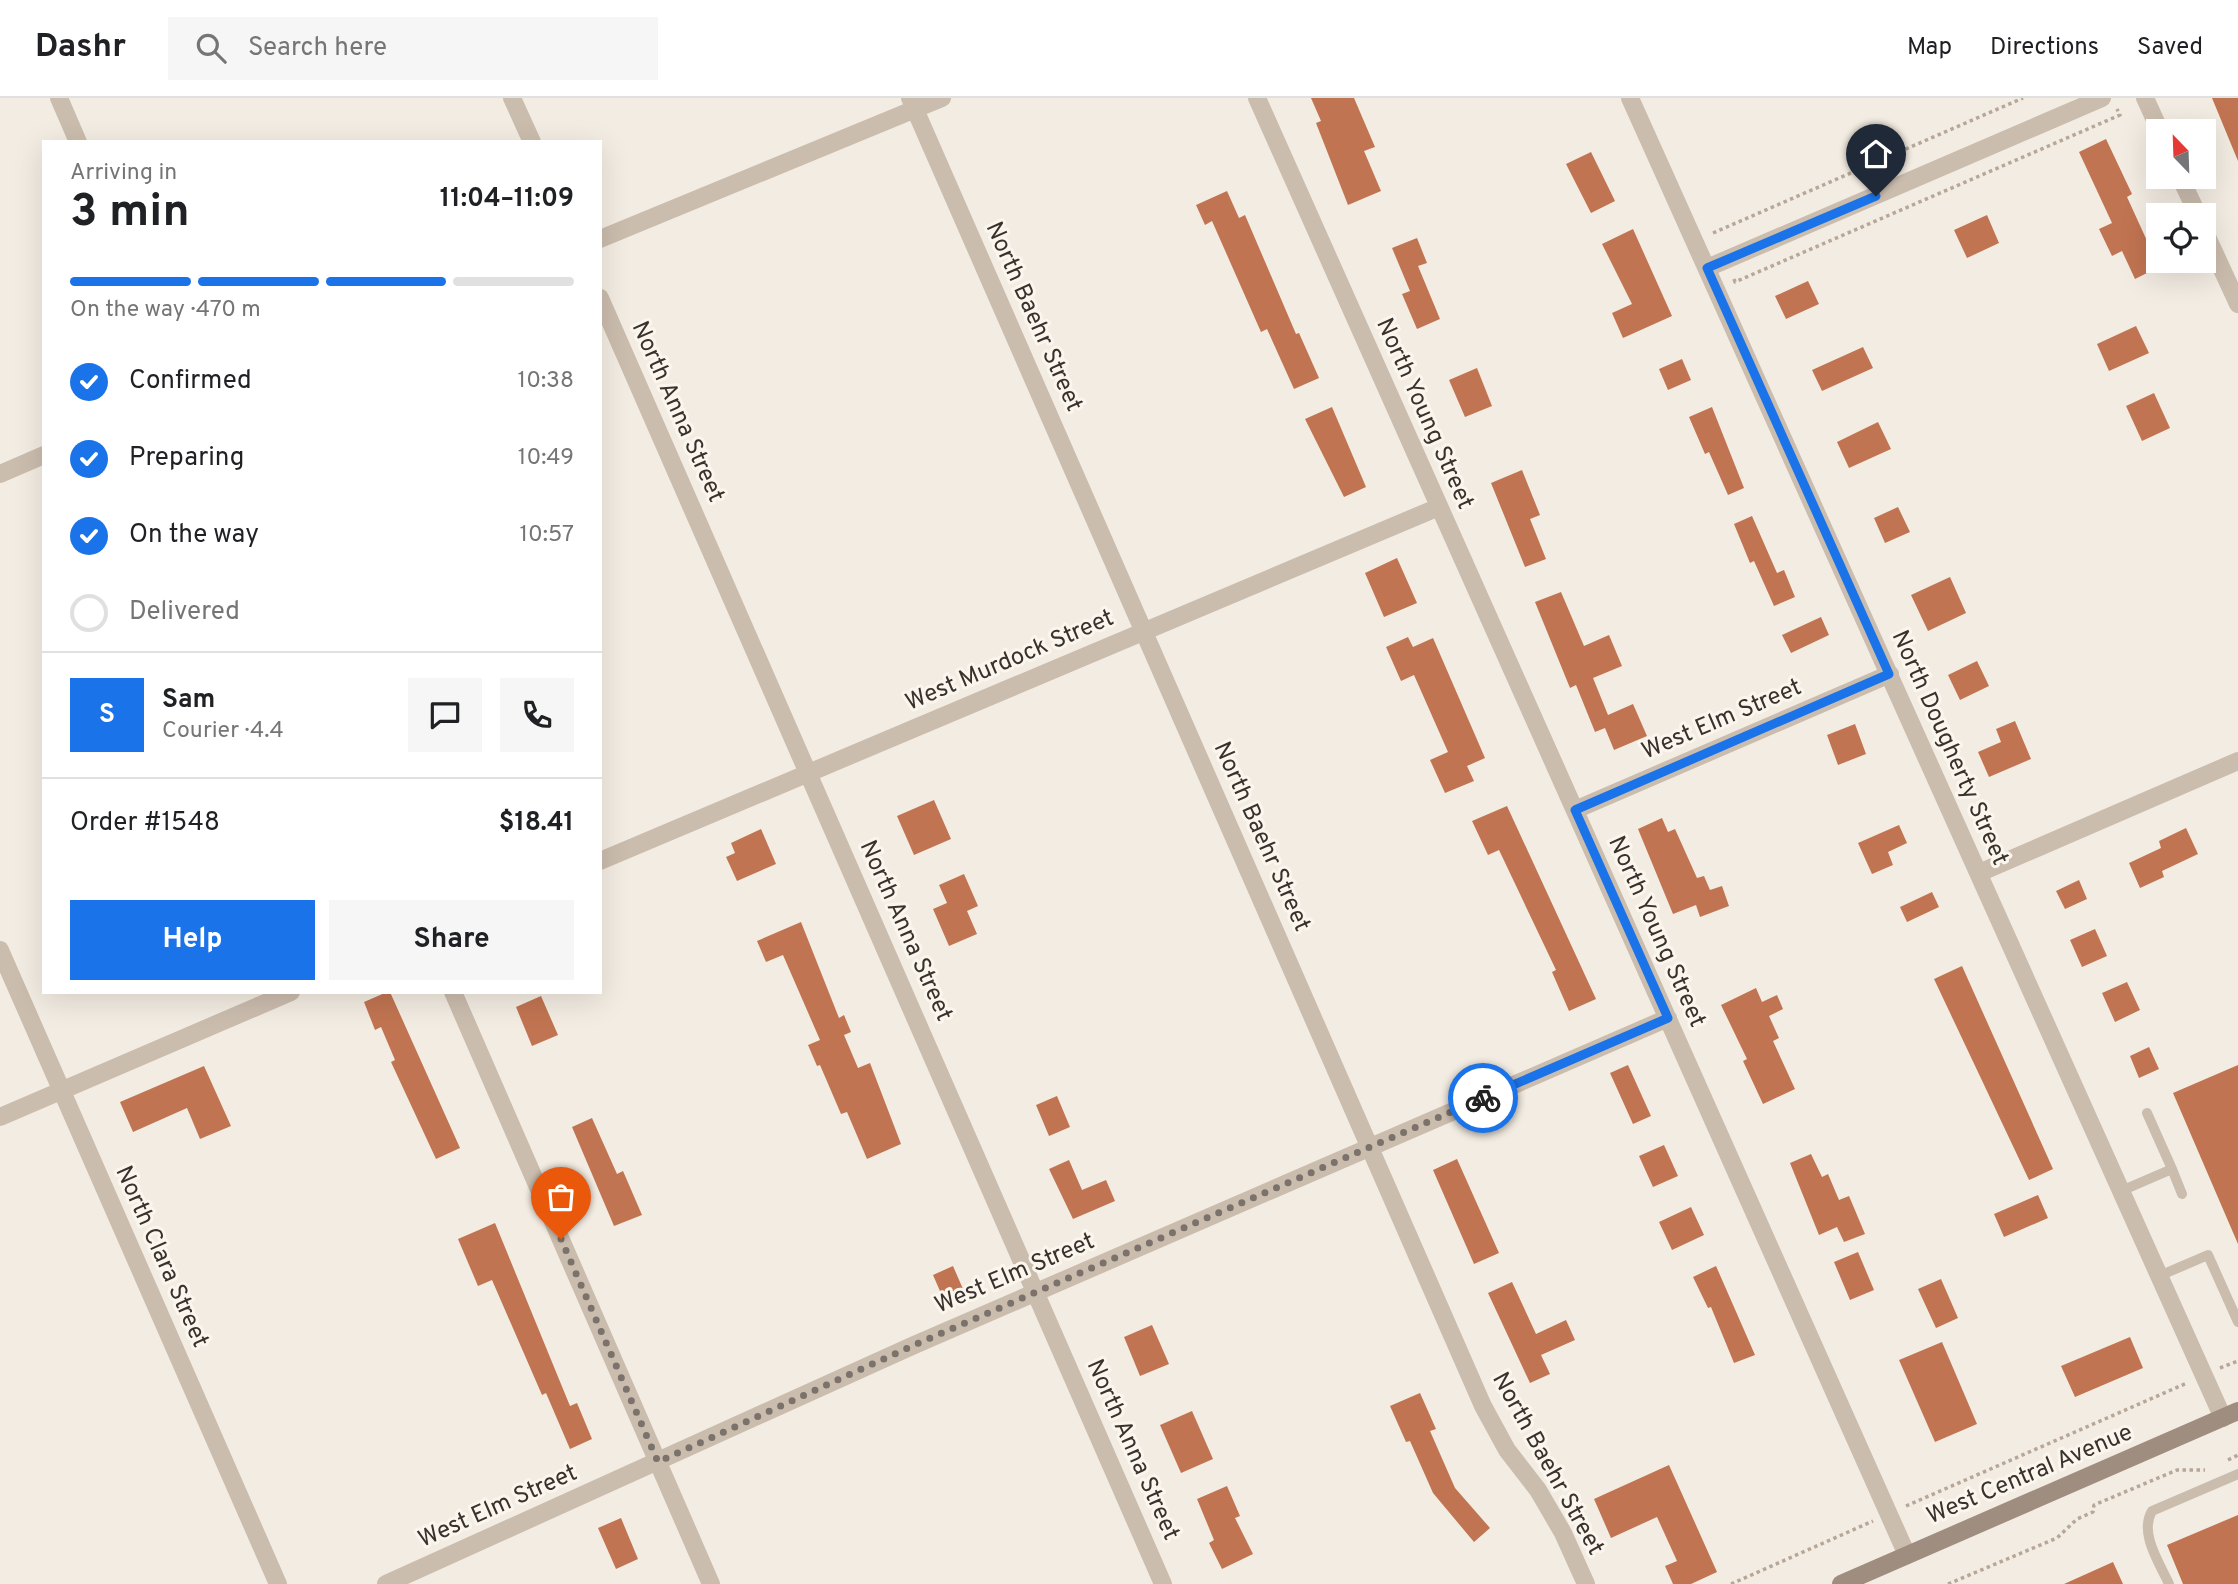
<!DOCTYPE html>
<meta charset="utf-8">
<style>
body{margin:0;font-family:Overpass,sans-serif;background:#f6f6f6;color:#202124;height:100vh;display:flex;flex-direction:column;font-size:26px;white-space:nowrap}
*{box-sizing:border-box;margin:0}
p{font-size:23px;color:#757577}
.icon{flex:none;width:38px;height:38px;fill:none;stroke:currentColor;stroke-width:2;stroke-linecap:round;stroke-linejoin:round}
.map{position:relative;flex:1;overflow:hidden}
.sheet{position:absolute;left:42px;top:42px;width:560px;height:854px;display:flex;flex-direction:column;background:#fff;border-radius:0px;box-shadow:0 7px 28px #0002}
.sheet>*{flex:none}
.needle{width:46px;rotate:337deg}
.controls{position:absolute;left:2146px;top:21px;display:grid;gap:14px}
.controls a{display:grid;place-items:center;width:70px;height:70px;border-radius:0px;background:#fff;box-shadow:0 7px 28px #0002;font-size:35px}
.pin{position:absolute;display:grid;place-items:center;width:60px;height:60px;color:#fff;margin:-72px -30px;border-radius:50% 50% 50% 0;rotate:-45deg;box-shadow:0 0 7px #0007}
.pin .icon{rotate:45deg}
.courier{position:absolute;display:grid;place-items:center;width:70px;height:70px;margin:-35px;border:5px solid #1a73e8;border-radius:50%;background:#fff;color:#222;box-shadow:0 2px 9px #0007}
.headline em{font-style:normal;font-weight:700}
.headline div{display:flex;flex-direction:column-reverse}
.headline{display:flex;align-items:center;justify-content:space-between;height:119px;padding:0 28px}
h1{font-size:46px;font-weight:700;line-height:52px}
.bar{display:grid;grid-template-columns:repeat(4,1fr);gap:10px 7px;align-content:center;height:84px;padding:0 28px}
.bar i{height:9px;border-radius:5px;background:#e0e0e0}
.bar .on{background:#1a73e8}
.bar p{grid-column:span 4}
.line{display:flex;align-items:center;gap:18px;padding:0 28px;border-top:2px solid #e0e0e0}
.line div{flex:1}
.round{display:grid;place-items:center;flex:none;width:74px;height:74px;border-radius:0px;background:#f6f6f6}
ol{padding:0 28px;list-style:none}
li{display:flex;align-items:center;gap:21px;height:77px}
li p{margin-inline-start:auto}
li .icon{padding:7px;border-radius:50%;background:#1a73e8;color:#fff;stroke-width:4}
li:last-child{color:#757577}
li i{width:38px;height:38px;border:4px solid #e0e0e0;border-radius:50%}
.primary-button{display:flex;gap:14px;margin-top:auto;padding:14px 28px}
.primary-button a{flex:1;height:80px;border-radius:0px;background:#1a73e8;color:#fff;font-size:28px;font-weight:700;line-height:80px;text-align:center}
.primary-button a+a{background:#f6f6f6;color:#202124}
header{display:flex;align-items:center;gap:42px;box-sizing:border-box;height:98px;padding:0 35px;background:#fff;border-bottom:2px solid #e0e0e0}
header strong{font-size:33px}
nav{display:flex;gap:38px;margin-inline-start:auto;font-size:24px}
.search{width:490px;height:63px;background:#f6f6f6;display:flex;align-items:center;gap:18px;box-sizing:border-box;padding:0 24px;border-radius:0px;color:#757577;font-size:26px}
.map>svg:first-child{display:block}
.building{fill:#c17451}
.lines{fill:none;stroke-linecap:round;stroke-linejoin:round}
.path{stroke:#b7a798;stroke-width:3.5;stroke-dasharray:3.5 3.5;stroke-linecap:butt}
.service{stroke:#cbbdae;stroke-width:10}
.minor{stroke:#cbbdae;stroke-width:18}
.secondary{stroke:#9f8d7f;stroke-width:18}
.done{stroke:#7b726c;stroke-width:7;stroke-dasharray:0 12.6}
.route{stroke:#1a73e8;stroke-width:9}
.labels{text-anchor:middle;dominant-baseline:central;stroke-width:6;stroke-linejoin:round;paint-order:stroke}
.street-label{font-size:24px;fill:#3a312c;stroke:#faf6ee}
</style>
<header>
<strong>Dashr</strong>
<div class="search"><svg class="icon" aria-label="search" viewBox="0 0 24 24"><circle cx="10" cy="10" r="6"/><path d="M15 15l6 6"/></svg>Search here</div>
<nav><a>Map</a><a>Directions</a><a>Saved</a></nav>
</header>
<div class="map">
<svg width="2238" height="1486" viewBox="0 0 2238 1486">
<rect width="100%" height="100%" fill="#f3ece2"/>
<!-- building -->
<path class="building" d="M1311,0h43l21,49 -11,4 17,40 -33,14 -32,-82 5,-2z
M2212,0h26v63z
M2106,41l26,55 -5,3 32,70 -24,12 -13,-28 -10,5 -13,-27 13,-6 -33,-71z
M1591,54l24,49 -24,12 -25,-49z
M1227,93l12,27 6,-3 51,119 3,-1 20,45 -25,11 -27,-60 -6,3 -49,-111 -7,4 -9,-20z
M1987,117l12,28 -32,15 -13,-28z
M1633,131l39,87 -49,22 -11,-25 20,-9 -30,-60z
M1417,140l10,25 -9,3 22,53 -23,10 -15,-35 8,-3 -18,-43z
M1808,183l11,23 -33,15 -11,-23z
M2136,228l13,27 -40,18 -12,-27z
M1863,249l10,21 -51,23 -10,-21z
M1682,261l9,21 -23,10 -9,-21z
M1477,270l15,38 -27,11 -16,-37z
M2154,295l16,35 -28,13 -16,-35z
M1332,309l34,80 -22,10 -39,-78z
M1712,309l32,81 -16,7 -19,-43 -4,2 -16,-37z
M1878,324l13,27 -42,19 -12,-26z
M1522,372l18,45 -10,4 16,40 -21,8 -34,-84z
M1898,409l12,25 -25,11 -11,-25z
M1752,418l25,57 7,-3 11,27 -21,9 -20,-45 -4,2 -16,-39z
M1397,460l20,45 -33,14 -19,-44z
M1950,479l16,36 -38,18 -17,-36z
M1561,494l23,54 25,-11 13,31 -29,12 15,37 25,-11 14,32 -33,14 -9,-22 -10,4 -19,-47 -6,3 -35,-86z
M1821,519l8,18 -38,18 -9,-18z
M1408,539l5,10 20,-9 52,120 -18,8 7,15 -29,12 -15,-33 18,-8 -34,-77 -13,6 -15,-34z
M1977,563l12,25 -29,14 -12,-25z
M2015,623l16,38 -42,18 -11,-25 23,-10 -5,-13z
M1855,626l11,30 -28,11 -11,-30z
M934,702l17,39 -37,16 -17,-39z
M1507,708l89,193 -27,12 -17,-39 4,-2 -57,-120 -11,5 -16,-34z
M1662,720l6,14 7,-3 22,49 7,-2 6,14 12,-4 7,20 -29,11 -4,-12 -23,9 -35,-85z
M1899,727l8,18 -19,9 5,13 -21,9 -14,-31z
M2186,730l12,26 -36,17 2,6 -24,11 -11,-25 32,-15 -2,-7z
M761,731l15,35 -39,17 -11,-24 9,-4 -4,-10z
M964,776l14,32 -11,5 10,23 -28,12 -16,-37 14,-6 -8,-18z
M2079,782l8,19 -22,10 -9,-18z
M1932,794l7,15 -32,15 -7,-15z
M801,824l38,96 5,-3 7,17 -7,3 14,33 12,-5 31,81 -34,15 -20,-47 -6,2 -21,-49 -3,1 -9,-21 12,-5 -37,-85 -17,7 -9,-21z
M2095,831l12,27 -25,11 -12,-27z
M1962,868l91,203 -24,11 -95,-201z
M2127,884l13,28 -25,12 -13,-29z
M1756,890l6,14 15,-7 6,14 -14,7 10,22 -6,3 22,48 -32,15 -20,-43 4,-2 -26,-54z
M387,894h3l70,156 -24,11 -45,-97 4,-2 -14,-33 -6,3 -11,-28z
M541,898l17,39 -26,11 -16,-39z
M2149,949l10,22 -20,9 -9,-22z
M1628,967l23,51 -18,8 -23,-51z
M2238,967v179l-65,-151z
M204,968l27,60 -31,13 -13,-31 -54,24 -13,-30z
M1057,998l13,31 -21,9 -13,-31z
M592,1020l25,56 6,-3 19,44 -28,11 -42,-99z
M1664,1047l14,31 -25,11 -14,-31z
M1811,1056l11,23 6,-3 11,26 10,-4 16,38 -21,8 -7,-15 -18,8 -29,-72z
M1457,1061l42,94 -25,11 -41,-94z
M1069,1062l13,30 24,-10 9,21 -42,18 -24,-50z
M2038,1097l10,23 -44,19 -10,-23z
M1691,1109l13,28 -32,15 -13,-28z
M495,1125l75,183 7,-3 15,36 -22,10 -24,-56 -4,2 -50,-115 -14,6 -20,-47z
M1858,1154l16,38 -24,10 -16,-38z
M953,1168l10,23 -20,9 -10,-23z
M1716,1168l39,89 -21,8 -23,-56 -3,1 -15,-31z
M1941,1181l17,39 -22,10 -18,-39z
M1512,1184l24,52 30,-14 9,20 -34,15 9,19 -20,9 -42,-90z
M1152,1227l17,39 -29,12 -16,-39z
M2130,1239l13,31 -68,29 -14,-31z
M1942,1244l35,82 -42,18 -36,-82z
M1420,1295l16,36 -6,2 25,57 35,40 -16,14 -41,-49 -23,-52 -4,1 -16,-36z
M1192,1313l21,48 -32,14 -21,-48z
M1669,1367l48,107 -26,12h-18l-8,-18 12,-5 -20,-44 -46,21 -17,-39z
M1227,1388l13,30 -5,2 18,36 -31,15 -13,-26 5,-3 -17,-41z
M2238,1417v69h-55l-16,-39z
M621,1420l17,41 -22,10 -18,-41z
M2113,1464l10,22h-59z"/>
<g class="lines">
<!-- path -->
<path class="path" d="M1713,135l310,-135
M1734,181l1,3 385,-167 -3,-6
M2220,1270l18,-7
M2228,1362l10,-5
M1906,1408l281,-123
M1731,1486l142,-63
M1948,1486l109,-46 20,-19 16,-7 1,-7 83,-35h28"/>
<!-- service -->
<path class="service" d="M2172,1071l10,25
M2121,1093l51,-22 -25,-56
M2159,1178l49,-21 30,67
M2169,1486c-10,-22 -30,-51 -17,-73l86,-37"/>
<!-- minor -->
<path class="minor" d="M59,0l19,44
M512,0l20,44
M910,0l573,1308 24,44 31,40 25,43 23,51
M1257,0l650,1457
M1630,0l593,1320
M2145,0l15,33
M2180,79l18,38
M2203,130l35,76
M600,141l342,-141
M1707,170l395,-170
M600,200l563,1286
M0,376l44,-19
M1575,712l315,-136
M600,763l839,-354
M1979,775l259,-112
M0,852l278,634
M453,894l258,592
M0,1019l291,-125
M386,1486l526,-238 756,-328"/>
<!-- secondary -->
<path class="secondary" d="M1841,1486l397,-173"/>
</g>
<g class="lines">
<!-- done -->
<path class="done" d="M561,1141l97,223 254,-116 571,-248"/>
<!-- route -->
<path class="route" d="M1483,1000l185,-80 -93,-208 314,-136 -182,-406 169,-72"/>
</g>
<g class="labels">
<!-- street labels -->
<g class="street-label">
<text transform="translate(1033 219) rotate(66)">North Baehr Street</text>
<text transform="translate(677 314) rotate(66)">North Anna Street</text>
<text transform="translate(1424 316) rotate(66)">North Young Street</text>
<text transform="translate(1010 563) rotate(-23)">West Murdock Street</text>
<text transform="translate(1722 622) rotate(-23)">West Elm Street</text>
<text transform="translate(1949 650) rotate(66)">North Dougherty Street</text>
<text transform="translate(1261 739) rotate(66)">North Baehr Street</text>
<text transform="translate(905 833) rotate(66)">North Anna Street</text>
<text transform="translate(1656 834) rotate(66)">North Young Street</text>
<text transform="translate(161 1159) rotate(66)">North Clara Street</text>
<text transform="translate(1015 1176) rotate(-23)">West Elm Street</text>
<text transform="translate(1132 1352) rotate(66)">North Anna Street</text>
<text transform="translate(1547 1366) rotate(61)">North Baehr Street</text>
<text transform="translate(2030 1377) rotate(-23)">West Central Avenue</text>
<text transform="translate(498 1409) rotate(-24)">West Elm Street</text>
</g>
</g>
</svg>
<div class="controls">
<a><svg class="needle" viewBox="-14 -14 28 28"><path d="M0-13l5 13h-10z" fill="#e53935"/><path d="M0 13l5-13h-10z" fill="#757577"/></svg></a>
<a><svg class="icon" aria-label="locate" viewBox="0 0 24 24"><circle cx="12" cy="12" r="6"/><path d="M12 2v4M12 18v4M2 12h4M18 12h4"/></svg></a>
</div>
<div class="pin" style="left:561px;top:1141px;background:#ea580c"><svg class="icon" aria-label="bag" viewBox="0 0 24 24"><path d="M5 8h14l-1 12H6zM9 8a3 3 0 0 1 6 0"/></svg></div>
<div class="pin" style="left:1876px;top:98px;background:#1f2937"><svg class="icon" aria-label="home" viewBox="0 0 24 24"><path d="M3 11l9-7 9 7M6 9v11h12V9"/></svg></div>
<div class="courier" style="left:1483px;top:1000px"><svg class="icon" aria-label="bike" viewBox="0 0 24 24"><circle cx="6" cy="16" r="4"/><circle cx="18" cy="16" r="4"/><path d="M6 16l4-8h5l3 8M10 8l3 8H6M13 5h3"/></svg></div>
<section class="sheet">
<div class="headline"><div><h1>3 min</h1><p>Arriving in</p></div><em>11:04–11:09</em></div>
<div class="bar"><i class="on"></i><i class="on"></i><i class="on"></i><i></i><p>On the way · 470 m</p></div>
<ol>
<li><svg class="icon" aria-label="check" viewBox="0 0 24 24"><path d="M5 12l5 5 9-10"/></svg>Confirmed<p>10:38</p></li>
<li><svg class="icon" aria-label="check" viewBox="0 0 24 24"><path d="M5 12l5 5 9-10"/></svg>Preparing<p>10:49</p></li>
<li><svg class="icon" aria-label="check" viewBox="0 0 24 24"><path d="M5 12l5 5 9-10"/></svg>On the way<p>10:57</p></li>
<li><i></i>Delivered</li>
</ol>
<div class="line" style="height:126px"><b class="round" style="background:#1a73e8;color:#fff">S</b><div><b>Sam</b><p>Courier · 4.4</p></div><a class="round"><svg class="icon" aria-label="chat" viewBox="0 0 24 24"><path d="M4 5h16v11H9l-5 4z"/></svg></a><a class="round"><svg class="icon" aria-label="phone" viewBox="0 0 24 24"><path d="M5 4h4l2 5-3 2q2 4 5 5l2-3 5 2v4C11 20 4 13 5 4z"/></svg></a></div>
<div class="line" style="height:91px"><div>Order #1548</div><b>$18.41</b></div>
<div class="primary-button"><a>Help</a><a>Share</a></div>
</section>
</div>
